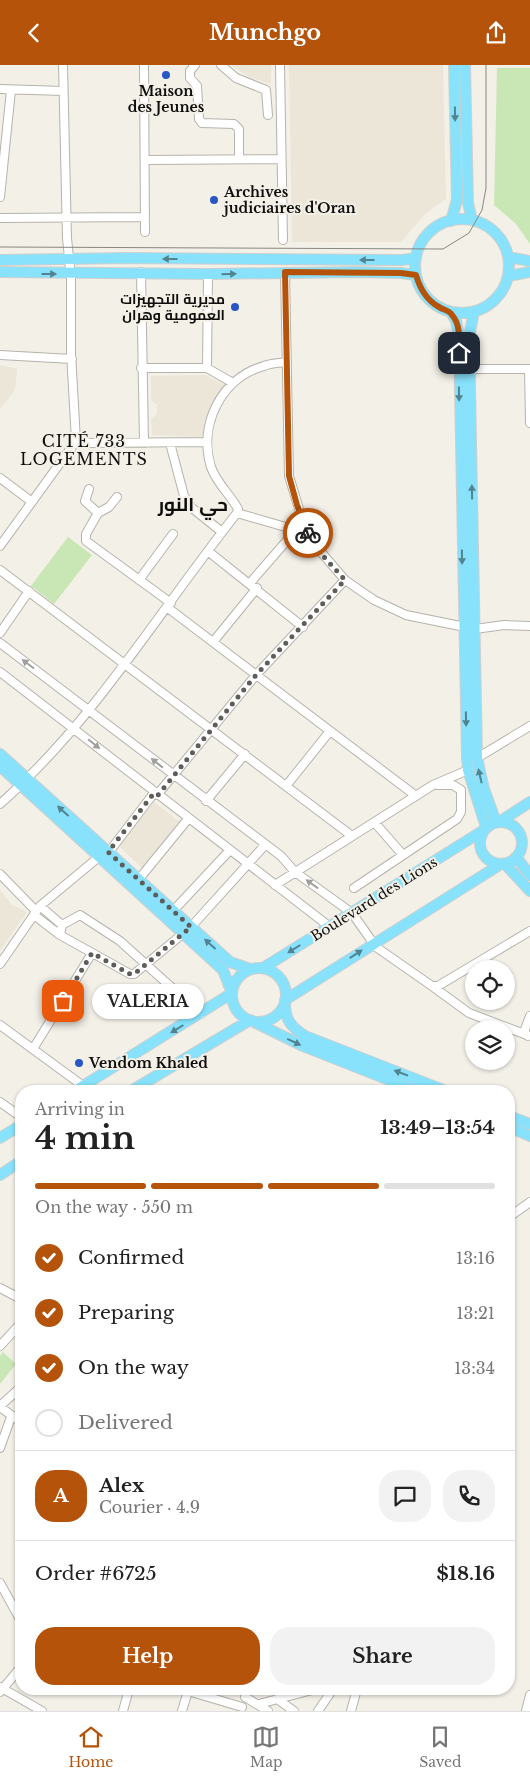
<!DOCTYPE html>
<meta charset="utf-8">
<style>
body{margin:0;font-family:"Libre Baskerville",Cairo,serif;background:#f2f2f2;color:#222;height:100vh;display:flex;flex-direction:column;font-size:19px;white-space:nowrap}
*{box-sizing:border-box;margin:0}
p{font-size:16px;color:#767676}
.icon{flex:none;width:28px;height:28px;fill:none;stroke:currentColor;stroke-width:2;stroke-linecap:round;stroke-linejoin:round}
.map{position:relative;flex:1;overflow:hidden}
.panel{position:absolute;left:15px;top:1020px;width:500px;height:610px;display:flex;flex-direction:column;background:#fff;border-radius:20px;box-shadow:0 1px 4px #0004}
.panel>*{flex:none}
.tools{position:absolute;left:465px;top:895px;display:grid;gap:10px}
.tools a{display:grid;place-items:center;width:50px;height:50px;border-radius:50%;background:#fff;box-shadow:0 1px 4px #0004;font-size:25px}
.pin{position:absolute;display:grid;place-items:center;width:42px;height:42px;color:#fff;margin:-21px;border-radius:10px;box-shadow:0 2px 8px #0006}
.courier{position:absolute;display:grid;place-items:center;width:50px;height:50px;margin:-25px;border:4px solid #b45309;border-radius:50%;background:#fff;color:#222;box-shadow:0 1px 6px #0007}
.bubble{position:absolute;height:35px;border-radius:18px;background:#fff;box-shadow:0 1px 4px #0004;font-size:16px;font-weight:700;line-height:35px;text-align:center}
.headline em{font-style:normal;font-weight:700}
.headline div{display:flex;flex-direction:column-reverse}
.headline{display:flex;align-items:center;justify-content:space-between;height:85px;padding:0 20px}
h1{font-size:32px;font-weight:700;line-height:38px}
.bar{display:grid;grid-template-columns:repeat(4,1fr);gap:8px 5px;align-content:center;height:60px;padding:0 20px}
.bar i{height:6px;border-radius:4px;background:#e0e0e0}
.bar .current{background:#b45309}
.bar p{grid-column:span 4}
.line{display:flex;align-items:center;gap:12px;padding:0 20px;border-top:1px solid #e0e0e0}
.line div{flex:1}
.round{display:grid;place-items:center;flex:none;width:52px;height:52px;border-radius:20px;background:#f2f2f2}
ol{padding:0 20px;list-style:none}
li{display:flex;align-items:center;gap:15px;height:55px}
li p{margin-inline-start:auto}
li .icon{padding:5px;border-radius:50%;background:#b45309;color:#fff;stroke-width:4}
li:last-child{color:#767676}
li i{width:28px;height:28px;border:2px solid #e0e0e0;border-radius:50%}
.action{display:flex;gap:10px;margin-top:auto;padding:10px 20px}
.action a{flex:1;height:58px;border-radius:20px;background:#b45309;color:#fff;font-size:20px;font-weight:700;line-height:58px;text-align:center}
.action a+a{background:#f2f2f2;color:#222}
header{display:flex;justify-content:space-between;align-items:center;height:65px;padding:0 20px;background:#b45309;color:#fff;font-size:22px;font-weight:700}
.menu{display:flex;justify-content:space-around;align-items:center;height:70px;border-top:1px solid #e0e0e0;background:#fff;font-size:14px;color:#767676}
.menu a{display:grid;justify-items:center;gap:2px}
.menu .current{color:#b45309}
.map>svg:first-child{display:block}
.built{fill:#ebe6d7}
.green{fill:#c9e6b5}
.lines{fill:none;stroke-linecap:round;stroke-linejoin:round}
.minor-casing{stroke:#b5b3ab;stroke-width:10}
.major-casing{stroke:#cfcfce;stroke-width:12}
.minor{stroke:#fff;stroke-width:8}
.major{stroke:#88e2fc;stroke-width:10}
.tram{stroke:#898782;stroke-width:1}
.oneway{fill:#528390}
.oneway2{fill:#9f9f9e}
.done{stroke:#5f5d59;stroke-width:5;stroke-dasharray:0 9}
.route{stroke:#b45309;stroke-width:6}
.poi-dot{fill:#2856c4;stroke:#f3f0e8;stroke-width:2}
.labels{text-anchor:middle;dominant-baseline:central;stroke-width:4;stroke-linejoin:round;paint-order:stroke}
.poi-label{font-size:14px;font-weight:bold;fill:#0f0e0c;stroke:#f3f0e8;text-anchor:start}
.street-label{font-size:14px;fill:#0f0e0c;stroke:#f3f0e8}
.quarter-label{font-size:16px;letter-spacing:1px;fill:#0f0e0c;stroke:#f3f0e8}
.district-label{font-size:19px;font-weight:bold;fill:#0f0e0c;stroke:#f3f0e8}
</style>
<header><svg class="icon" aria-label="back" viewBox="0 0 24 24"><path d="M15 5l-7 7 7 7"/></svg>Munchgo<svg class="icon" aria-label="share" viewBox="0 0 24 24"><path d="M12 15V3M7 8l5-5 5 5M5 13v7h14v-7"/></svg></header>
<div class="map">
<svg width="530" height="1646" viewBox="0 0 530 1646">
<rect width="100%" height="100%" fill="#f3f0e8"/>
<!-- built -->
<path class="built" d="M231,0h40v19l-22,-7z
M289,0h154l3,134 -20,14 -25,29h-109z
M0,300l17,4 -2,21 -15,19z
M205,310l20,10 -18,29 -4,20 -3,3 -48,-2 -1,-16 6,-5v-9l-6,-5v-24z
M154,737l26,20 -37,47 -24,-23z
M0,825l11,14 16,8 -27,39z"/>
<!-- green -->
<path class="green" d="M497,3h33v176l-14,-20 -22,-19z
M68,472l24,18 -38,49 -23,-18z
M3,1287l13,12 -16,20v-28z"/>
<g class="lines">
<defs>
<path id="minor" d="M144,0l1,167
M195,0l-5,6v7l7,8 2,33 3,4 32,1 5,5v30
M221,0l15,13 30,12 2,25
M280,0l3,175
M0,24l63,2
M145,95l136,-1
M0,132l11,-107
M0,153l145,-1
M141,207l3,171
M285,207l4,204 14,46 12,23 30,35 29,20 32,15 69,14 29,-4 26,1
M0,290l72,4
M141,303h66l26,15
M207,303l1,-94
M470,304h60
M529,304l1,54
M76,376l9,2 122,-1
M170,378l14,53 8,12 30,24
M0,413l32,24
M89,424l-4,12 13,12 -12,21v7l85,62
M98,448l11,-6 8,-10
M237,448l59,17
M0,481l76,-105 -5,-88v-75l-4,-40 -4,-173
M209,487l94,75
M0,505l352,266
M139,515l34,-46
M250,518l53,-61
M168,543l248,188
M0,568l29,-42
M213,577l44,-54
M0,578l281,213 14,16 57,41 24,34 56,39h6l92,-55
M0,607l330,255
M477,693l53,-32
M286,721l44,-55
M157,730l99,-120 89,-95
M206,736l39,-47
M0,739c95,-84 159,-193 237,-291l1,-4c-8,-15 -21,-25 -27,-42 -13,-42 10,-89 53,-101 7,-3 15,-3 23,-4
M375,758l28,32
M109,787l45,-59
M0,809l36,37
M139,814l49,-60
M275,820l158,-100 35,-15
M354,823l103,-69 4,-7v-22l-8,-5h-16
M40,841l60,-50
M173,846l57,-61
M34,850l26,20
M62,860l-2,10 70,39h4l57,-47 74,-82
M0,899l40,-58 22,19 18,-10 40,26 81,73
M432,921l37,27 58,22
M0,960l90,66
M528,971l-4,-4 6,-16
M33,984l59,-96
M0,1037l21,15
M509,1152l21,-15
M0,1223l21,11
M0,1281l21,-23
M0,1341l21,-19
M0,1342l21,15
M0,1383l11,-31
M0,1518l21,38
M0,1622l42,24
M0,1627l21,-25
M245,1632l23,14
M277,1634l17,12
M259,1639l57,-15
M123,1646l6,-22
M182,1646l6,-20 54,16
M318,1646l15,-22
M351,1646l6,-22
M526,1646l4,-16"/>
<path id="major" d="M465,0l3,138 4,17
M415 201a47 47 0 1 1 94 0a47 47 0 1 1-94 0Z
M451,156l6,-21 -3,-135
M508,192l22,4
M0,195l126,-2 276,2 14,-2
M0,207l208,2 149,-2 44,1 15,2
M508,211l22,-4
M451,247l5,9 3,15 8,422 1,12 18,57
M474,247l-5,24 8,422 7,31 12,33
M0,689l230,208 20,7
M0,701l223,204 9,23 -157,98
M480 778a21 21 0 1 1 42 0a21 21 0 1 1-42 0Z
M499,757l31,-20
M516,792l14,18
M505,799l25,27
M263,903l221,-138
M232 930a27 27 0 1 1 54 0a27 27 0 1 1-54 0Z
M285,935l216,-136
M285,938c0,17 6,24 20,33l141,55
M131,1026l119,-71 53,26 114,45
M509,1051l21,8
M509,1062l21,9
M0,1073l21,-13
M0,1110l21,-14"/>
</defs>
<!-- minor casing -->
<use href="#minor" class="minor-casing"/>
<!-- major casing -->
<use href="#major" class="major-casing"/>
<!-- minor -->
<use href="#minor" class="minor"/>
<!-- major -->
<use href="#major" class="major"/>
<!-- tram -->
<path class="tram" d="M0,182l443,2 26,-16 13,-23 4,-22v-123"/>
</g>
<!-- one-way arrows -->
<defs><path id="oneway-solid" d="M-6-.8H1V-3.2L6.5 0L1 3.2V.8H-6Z" transform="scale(1.25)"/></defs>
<g class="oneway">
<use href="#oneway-solid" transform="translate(455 49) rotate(89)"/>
<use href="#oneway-solid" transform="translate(170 194) rotate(-180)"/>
<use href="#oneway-solid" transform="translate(367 195) rotate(-180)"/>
<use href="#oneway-solid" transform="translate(49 209)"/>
<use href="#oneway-solid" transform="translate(229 209) rotate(-1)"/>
<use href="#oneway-solid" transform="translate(459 329) rotate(89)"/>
<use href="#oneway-solid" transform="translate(472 427) rotate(-91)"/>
<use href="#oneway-solid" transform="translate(462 492) rotate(89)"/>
<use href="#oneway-solid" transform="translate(466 654) rotate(89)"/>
<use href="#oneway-solid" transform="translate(480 711) rotate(-103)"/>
<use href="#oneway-solid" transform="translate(63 746) rotate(-138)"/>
<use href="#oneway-solid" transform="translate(210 879) rotate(-138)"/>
<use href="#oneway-solid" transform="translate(294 884) rotate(148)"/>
<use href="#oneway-solid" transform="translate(356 889) rotate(-33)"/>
<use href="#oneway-solid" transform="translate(177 964) rotate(148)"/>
<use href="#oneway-solid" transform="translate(294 977) rotate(25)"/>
<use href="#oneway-solid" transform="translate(401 1008) rotate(-159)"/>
</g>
<g class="oneway2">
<use href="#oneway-solid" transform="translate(28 599) rotate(-143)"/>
<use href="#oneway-solid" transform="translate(94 679) rotate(39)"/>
<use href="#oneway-solid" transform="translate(157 698) rotate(-142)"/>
<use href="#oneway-solid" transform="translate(312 819) rotate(-144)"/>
</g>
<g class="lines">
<!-- done -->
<path class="done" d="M63,936l29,-48 38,21h4l57,-47 -83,-75 46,-59 4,2 98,-120 89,-95 -21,-23 -16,-24"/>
<!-- route -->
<path class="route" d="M308,468l-11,-28 -8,-29 -4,-204 116,1 15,2c4,14 10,25 23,32 4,3 10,3 13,8 9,10 7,26 7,38"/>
</g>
<!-- markers -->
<g class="poi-dot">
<circle cx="166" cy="10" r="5"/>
<circle cx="214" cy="135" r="5"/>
<circle cx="235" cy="242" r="5"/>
<circle cx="79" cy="998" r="5"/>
</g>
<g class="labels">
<!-- poi labels -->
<g class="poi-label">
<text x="166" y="26" text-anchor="middle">Maison<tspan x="166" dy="16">des Jeunes</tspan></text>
<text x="224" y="127">Archives<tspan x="224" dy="16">judiciaires d'Oran</tspan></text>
<text x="225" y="234" text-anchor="end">مديرية التجهيزات<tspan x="225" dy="16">العمومية وهران</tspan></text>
<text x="89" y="998">Vendom Khaled</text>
</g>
<!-- street labels -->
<g class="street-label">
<text transform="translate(374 834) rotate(-32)">Boulevard des Lions</text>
</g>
<!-- quarter labels -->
<g class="quarter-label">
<text x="84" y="376">CITÉ 733<tspan x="84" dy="18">LOGEMENTS</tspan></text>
</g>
<!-- district labels -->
<g class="district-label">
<text x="193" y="439">حي النور</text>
</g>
</g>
</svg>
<div class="tools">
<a><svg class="icon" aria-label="locate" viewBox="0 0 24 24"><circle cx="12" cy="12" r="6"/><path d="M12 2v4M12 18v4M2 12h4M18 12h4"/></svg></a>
<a><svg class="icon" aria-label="layers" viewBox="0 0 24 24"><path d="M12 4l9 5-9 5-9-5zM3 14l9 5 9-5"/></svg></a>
</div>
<div class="pin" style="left:63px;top:936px;background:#ea580c"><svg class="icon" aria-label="bag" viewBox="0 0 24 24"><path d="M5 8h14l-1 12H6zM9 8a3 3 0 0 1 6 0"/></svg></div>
<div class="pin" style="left:459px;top:288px;background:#1f2937"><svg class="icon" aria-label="home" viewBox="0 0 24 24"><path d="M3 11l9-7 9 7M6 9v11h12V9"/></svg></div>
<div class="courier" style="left:308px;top:468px"><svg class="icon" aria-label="bike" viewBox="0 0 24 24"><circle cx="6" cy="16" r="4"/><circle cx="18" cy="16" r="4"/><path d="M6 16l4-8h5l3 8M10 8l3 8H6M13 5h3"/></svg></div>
<div class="bubble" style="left:92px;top:919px;width:112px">VALERIA</div>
<section class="panel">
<div class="headline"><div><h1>4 min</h1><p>Arriving in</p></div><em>13:49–13:54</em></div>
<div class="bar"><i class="current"></i><i class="current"></i><i class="current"></i><i></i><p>On the way · 550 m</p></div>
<ol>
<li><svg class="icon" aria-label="check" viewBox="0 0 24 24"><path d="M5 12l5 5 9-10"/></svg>Confirmed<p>13:16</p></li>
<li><svg class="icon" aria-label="check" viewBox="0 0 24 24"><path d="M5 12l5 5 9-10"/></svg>Preparing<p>13:21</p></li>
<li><svg class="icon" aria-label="check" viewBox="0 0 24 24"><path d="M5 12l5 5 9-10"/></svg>On the way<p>13:34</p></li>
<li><i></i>Delivered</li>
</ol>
<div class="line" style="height:90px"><b class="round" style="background:#b45309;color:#fff">A</b><div><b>Alex</b><p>Courier · 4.9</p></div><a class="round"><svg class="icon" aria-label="chat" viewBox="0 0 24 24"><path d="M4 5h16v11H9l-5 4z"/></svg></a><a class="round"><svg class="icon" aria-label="phone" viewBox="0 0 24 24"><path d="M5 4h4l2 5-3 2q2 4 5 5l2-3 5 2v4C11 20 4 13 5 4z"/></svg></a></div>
<div class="line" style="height:65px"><div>Order #6725</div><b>$18.16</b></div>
<div class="action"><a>Help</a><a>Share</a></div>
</section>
</div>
<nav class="menu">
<a class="current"><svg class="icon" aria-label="home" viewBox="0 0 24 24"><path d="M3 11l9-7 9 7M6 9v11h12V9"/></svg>Home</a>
<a><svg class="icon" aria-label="map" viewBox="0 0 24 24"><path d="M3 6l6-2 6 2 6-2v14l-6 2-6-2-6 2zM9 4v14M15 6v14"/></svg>Map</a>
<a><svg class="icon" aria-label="saved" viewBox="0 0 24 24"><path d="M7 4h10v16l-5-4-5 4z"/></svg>Saved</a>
</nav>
